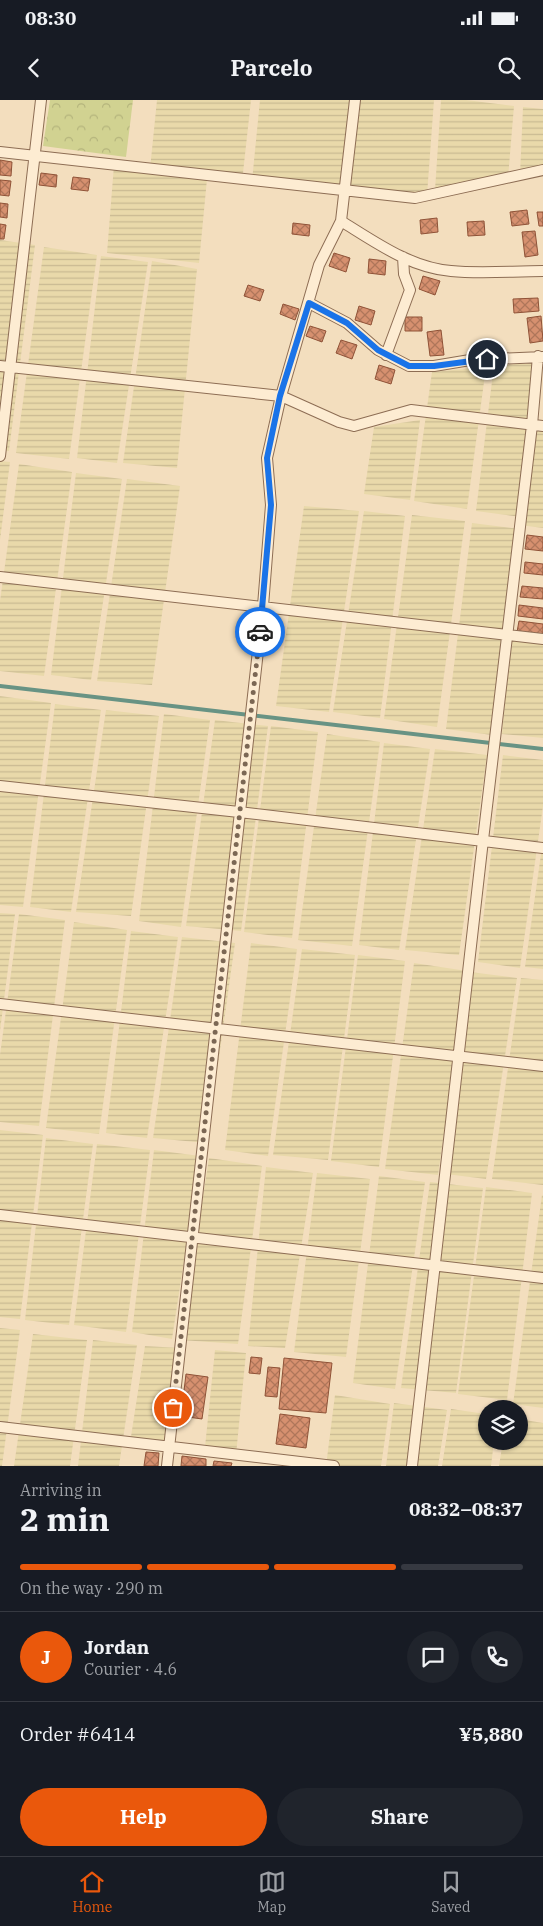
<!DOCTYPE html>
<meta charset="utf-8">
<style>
body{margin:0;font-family:"IBM Plex Serif",serif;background:#20242c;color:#f1f3f6;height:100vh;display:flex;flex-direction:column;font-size:19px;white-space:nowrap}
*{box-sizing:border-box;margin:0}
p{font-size:16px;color:#9ea1a6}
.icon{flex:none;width:28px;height:28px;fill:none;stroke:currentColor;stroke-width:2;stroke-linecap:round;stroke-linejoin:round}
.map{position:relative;height:1366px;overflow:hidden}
.side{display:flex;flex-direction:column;background:#171b24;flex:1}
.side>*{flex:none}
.fabs{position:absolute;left:478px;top:1300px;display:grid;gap:10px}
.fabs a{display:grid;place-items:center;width:50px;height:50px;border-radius:50%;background:#171b24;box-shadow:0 1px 4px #0004;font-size:25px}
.pin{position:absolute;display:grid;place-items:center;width:42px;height:42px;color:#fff;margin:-21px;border:2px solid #fff;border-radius:50%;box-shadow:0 1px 5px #0007}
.courier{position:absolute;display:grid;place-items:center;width:50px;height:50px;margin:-25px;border:4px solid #1a73e8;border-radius:50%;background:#fff;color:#222;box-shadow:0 1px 6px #0007}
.overview em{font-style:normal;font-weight:700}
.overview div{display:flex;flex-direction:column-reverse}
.overview{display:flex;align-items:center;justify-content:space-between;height:85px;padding:0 20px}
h1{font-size:32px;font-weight:700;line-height:38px}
.bar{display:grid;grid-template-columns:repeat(4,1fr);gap:8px 5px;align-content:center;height:60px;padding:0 20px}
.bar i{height:6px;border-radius:4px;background:#363941}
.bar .current{background:#ea580c}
.bar p{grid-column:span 4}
.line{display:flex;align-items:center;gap:12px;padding:0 20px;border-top:1px solid #363941}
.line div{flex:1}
.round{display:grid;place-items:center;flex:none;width:52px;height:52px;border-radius:26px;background:#20242c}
.action{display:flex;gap:10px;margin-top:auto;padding:10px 20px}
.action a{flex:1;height:58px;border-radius:30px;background:#ea580c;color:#fff;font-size:20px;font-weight:700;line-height:58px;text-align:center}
.action a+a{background:#20242c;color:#f1f3f6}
.status{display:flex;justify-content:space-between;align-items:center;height:35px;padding:0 25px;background:#171b24;direction:ltr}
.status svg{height:14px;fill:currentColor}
header{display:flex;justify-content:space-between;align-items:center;height:65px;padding:0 20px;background:#171b24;font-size:22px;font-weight:700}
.tabs{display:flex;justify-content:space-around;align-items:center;height:70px;border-top:1px solid #363941;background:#171b24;font-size:14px;color:#9ea1a6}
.tabs a{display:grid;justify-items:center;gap:2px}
.tabs .current{color:#ea580c}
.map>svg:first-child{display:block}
.farmland{fill:url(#farmland-rules)}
.park{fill:url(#park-crowns)}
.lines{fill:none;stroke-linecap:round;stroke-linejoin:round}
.stream{stroke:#689384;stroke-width:4}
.building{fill:url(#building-cross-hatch);stroke:#8f5237}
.street-casing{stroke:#8d6d54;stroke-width:12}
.street{stroke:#fdecd2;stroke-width:10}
.done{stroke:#7b6754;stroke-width:5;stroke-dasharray:0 9}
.route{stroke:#1a73e8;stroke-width:6}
</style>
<div class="status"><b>08:30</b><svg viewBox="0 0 49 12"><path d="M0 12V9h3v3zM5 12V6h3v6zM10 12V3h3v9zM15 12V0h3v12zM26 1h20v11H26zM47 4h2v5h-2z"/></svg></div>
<header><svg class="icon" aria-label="back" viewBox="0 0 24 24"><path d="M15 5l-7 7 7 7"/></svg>Parcelo<svg class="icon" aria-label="search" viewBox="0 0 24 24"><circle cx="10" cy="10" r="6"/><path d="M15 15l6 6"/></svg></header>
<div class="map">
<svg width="543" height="1366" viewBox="0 0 543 1366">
<defs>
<pattern id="farmland-rules" width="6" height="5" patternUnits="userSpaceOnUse" patternTransform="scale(1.25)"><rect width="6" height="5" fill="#e9d9aa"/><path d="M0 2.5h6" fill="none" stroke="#c9ba92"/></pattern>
<pattern id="park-crowns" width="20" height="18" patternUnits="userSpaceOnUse" patternTransform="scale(1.25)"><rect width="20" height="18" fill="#d1d291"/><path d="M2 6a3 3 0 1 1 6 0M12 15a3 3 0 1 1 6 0" fill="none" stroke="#b4b47c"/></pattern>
<pattern id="building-cross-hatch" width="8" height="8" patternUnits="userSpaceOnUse" patternTransform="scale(1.25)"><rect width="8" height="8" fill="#d6906f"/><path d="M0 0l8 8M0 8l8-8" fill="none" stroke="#af765a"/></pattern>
</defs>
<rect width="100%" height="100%" fill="#f3debe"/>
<!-- farmland -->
<path class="farmland" d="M157,0h94l-9,82 -35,-3 -8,84 -92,-10 7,-88 36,4z
M260,0h174l-7,95 -175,-14z
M441,0h25l48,6 -6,72 -73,12z
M523,7l20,2v59l-23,7z
M0,140l35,5 -26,206 -9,-1z
M44,147l53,8 -28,204 -53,-6z
M101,156l47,6 -31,201 -40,-5z
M152,161l45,8 -20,199 -54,-5z
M543,263l-8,62h8v103l-23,-3 1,-8 -45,-6 18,-146z
M486,267l-19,142 -53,-8 18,-129z
M420,320l-10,80 -46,-6 10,-67z
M0,361l10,1 -10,78z
M19,364l53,8 -28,204 -44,-5v-70z
M76,373l46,6 -31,201 -40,-5z
M127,379l53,7 -28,199 -55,-4z
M304,406l55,5 -30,201 -53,-6z
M364,411l41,5 -25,202 -47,-6z
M412,415l53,6 -28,206 -53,-8z
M472,423l48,6 -28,206 -46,-6z
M511,535l32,4v99l-41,-4z
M0,596l51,7 -28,204 -23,-2z
M55,604l46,6 -30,202 -41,-5z
M106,610l53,6 -28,200 -55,-4z
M164,614l46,6 -29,207 -42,-6z
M215,620l53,6 -27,205 -55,-5z
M271,626l47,6 -26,206 -48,-6z
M327,634l53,8 -28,204 -54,-6z
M384,643l46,6 -31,201 -40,-5z
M435,649l52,6 -28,200 -54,-5z
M503,655l40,5v46l-23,162 -42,-6z
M543,740v129l-18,-2z
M0,813l15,1 -15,117z
M19,814l46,6 -26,206 -39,-4v-67z
M74,822l53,8 -28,204 -53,-6z
M131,831l47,6 -31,201 -41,-5z
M182,837l53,6 -28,200 -54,-5z
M251,843l46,6 -29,207 -43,-6z
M302,849l53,6 -27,205 -55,-5z
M358,855l47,6 -26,206 -48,-6z
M414,863l53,8 -29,204 -53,-6z
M470,872l47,6 -31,201 -40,-5z
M521,878l22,2v205l-51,-6z
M0,1030l43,5 -23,184 -20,-2z
M46,1038l47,6 -24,181 -44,-5z
M97,1044l53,6 -24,182 -52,-7z
M154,1050l46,6 -28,183 -40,-7z
M209,1058l53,8 -24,178 -57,-4z
M266,1067l47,6 -28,175 -37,-2z
M317,1073l53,6 -24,178 -52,-5z
M379,1076l46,6 -30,207 -42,-6z
M430,1082l53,6 -27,205 -55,-5z
M486,1087l46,6 -25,207 -49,-6z
M542,1095l1,1v212l-30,-4z
M0,1228l20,2 -18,136h-2z
M33,1234l54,6 -17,126h-56z
M93,1240l44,5 -18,121h-41z
M145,1246l35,2 -11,99 -39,-4z
M215,1250l31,3 -10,102 -31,-8z
M335,1295l55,9 -9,62h-55z
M394,1303l53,7 -9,56h-52z
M451,1309l35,5v27h8l-3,25h-49z
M519,1319l24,4v43h-44l4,-25h16z"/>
<!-- park -->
<path class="park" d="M50,0h83l-7,57 -83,-11z"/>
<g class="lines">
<!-- stream -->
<path class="stream" d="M0,586l543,63"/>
</g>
<!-- building -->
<path class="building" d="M0,60l12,2 -1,14 -11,-1z
M41,73l16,2 -1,12 -17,-2z
M73,77l17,2 -2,12 -17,-2z
M0,80l11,1 -2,15 -9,-1z
M0,103l8,1 -1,14 -7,-1z
M527,110l2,14 -17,2 -2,-14z
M537,112h6v14h-4z
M437,118l1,14 -17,2 -1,-14z
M484,121l1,14 -17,1 -1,-14z
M293,123l17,2 -1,11 -17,-2z
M0,124l6,1 -2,14h-4z
M535,131l3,24 -13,2 -3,-25z
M334,153l16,5 -4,14 -17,-6z
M369,159l17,2 -1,14 -17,-2z
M423,176l17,5 -5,14 -16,-6z
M248,185l16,5 -4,11 -16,-5z
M538,198l1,13 -25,2 -1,-14z
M283,204l16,5 -4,11 -15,-6z
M359,206l16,5 -4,14 -16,-5z
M541,216l2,25 -13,2 -3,-25z
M405,217h17v14h-17z
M310,226l16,5 -4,11 -16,-6z
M441,230l3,25 -14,1 -3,-24z
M341,240l16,5 -5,14 -16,-6z
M379,265l16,5 -4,14 -16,-5z
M527,435l16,2v14l-18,-2z
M525,462l18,2v11l-19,-2z
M522,486l21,2v11l-23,-2z
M519,505l24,3v11l-25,-3z
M519,521l24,3v11l-26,-3z
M251,1257l11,1 -2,16 -11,-1z
M284,1258l48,5 -6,50 -47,-4z
M268,1267l12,1 -3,29 -12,-1z
M186,1274l22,3 -6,42 -21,-3z
M280,1314l30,4 -4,30 -30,-4z
M146,1352l13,1 -1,13h-14z
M182,1356l24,3v7h-25z
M214,1361l18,2 -1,3h-18z"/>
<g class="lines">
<defs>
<path id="street" d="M0,52l415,46 128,-28
M341,121c34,21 70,47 110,50 30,3 62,0 92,0
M309,203l38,20 31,27 31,16h25l36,-6 73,-3
M386,255l24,-65 -6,-16 -1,-17
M0,266l281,30 58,26 15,4 57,-16 132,16
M0,356l41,-356
M0,477l543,62
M0,686l239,26 304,36
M0,904l543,62
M0,1115l543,63
M0,1327l334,39
M167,1366l96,-860 8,-101 -4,-47 14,-62 38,-131 22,-44 14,-121
M412,1366l71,-626 49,-415 6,-69"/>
</defs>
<!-- street casing -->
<use href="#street" class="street-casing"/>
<!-- street -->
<use href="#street" class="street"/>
</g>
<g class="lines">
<!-- done -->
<path class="done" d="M173,1308l87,-776"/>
<!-- route -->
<path class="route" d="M260,532l11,-127 -4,-47 13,-62 29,-93 38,20 31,27 31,16h25l53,-7"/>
</g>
</svg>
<div class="fabs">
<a><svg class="icon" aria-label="layers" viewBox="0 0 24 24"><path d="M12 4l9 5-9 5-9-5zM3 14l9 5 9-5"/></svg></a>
</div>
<div class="pin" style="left:173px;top:1308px;background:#ea580c"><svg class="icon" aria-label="bag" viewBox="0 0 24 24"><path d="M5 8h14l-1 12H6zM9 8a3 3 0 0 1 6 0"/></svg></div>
<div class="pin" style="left:487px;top:259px;background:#1f2937"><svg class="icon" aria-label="home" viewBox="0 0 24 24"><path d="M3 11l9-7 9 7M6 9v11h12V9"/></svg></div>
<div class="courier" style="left:260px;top:532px"><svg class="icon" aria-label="car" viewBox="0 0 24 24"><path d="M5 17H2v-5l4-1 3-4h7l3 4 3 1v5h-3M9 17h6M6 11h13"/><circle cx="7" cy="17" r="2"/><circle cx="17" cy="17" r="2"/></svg></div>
</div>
<section class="side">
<div class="overview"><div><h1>2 min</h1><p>Arriving in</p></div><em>08:32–08:37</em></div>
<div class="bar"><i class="current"></i><i class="current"></i><i class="current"></i><i></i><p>On the way · 290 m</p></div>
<div class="line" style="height:90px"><b class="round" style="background:#ea580c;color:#fff">J</b><div><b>Jordan</b><p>Courier · 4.6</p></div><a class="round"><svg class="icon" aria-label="chat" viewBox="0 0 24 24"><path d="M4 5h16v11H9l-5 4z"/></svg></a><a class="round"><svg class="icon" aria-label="phone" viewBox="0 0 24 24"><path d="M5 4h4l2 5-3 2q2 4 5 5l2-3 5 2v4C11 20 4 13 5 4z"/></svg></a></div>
<div class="line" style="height:65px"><div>Order #6414</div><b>¥5,880</b></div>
<div class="action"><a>Help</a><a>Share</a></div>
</section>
<nav class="tabs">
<a class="current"><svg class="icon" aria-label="home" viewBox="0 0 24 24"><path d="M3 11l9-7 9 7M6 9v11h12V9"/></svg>Home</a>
<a><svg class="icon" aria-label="map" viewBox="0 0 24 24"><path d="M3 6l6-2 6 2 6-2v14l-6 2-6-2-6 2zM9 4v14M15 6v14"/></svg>Map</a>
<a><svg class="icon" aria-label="saved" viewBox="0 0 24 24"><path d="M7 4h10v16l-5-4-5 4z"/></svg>Saved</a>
</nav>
